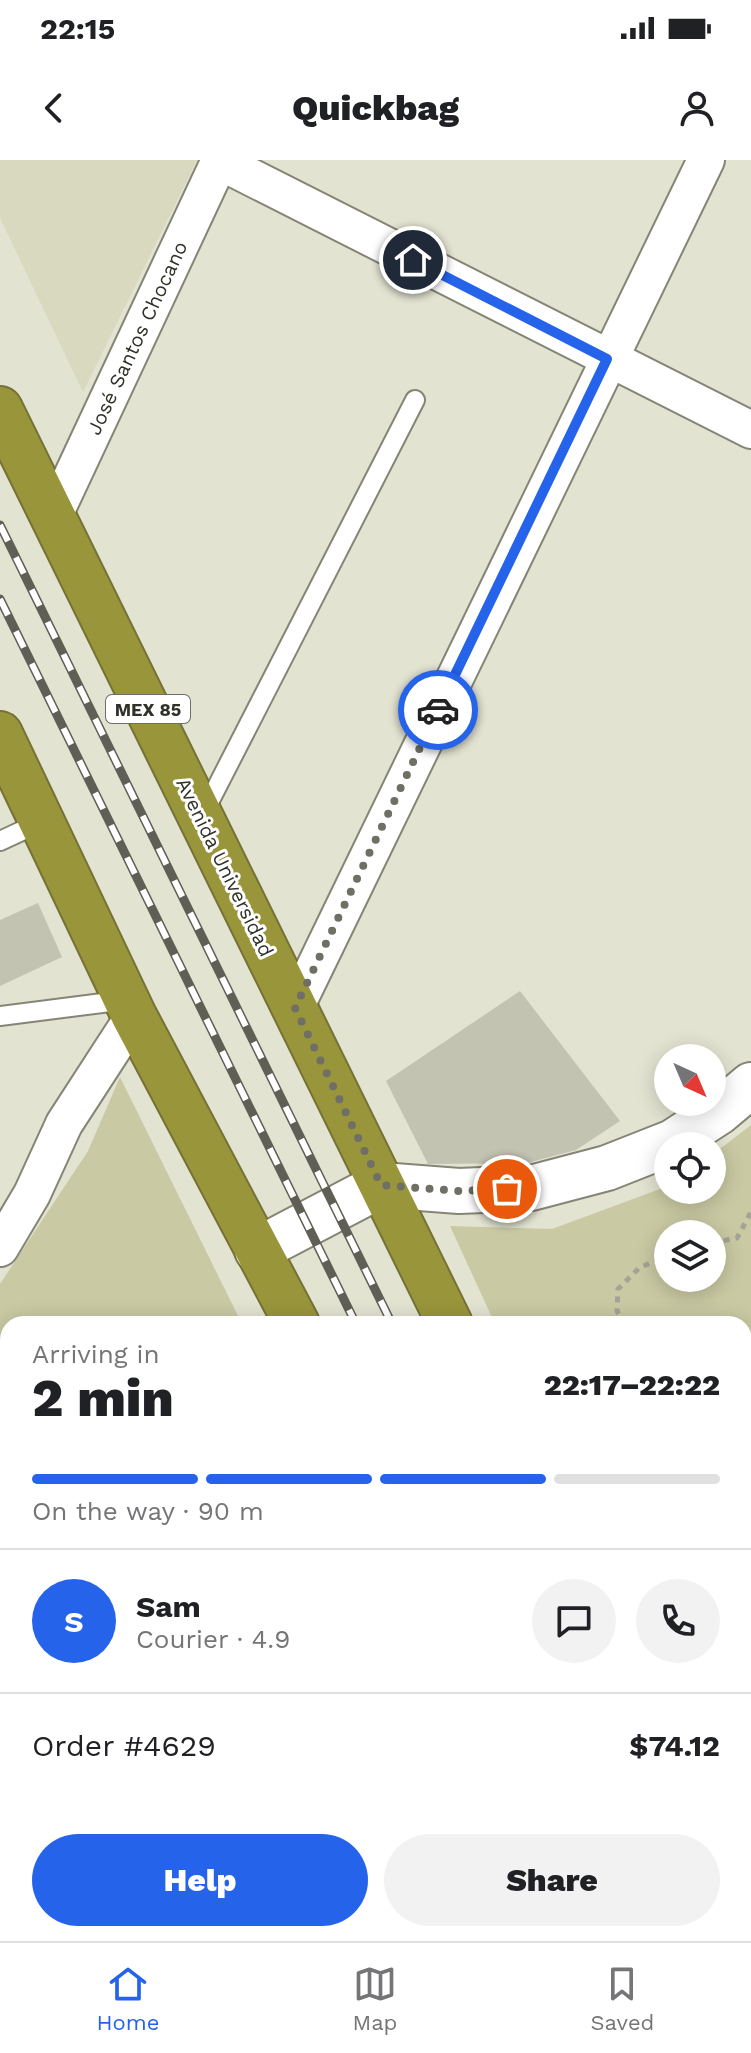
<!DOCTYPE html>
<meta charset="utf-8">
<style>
body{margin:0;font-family:"Work Sans",sans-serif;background:#f2f2f2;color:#202124;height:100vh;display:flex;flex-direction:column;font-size:30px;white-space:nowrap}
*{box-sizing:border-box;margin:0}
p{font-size:26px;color:#757577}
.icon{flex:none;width:44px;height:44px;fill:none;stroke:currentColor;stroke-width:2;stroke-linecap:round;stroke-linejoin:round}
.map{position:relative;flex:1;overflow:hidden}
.drawer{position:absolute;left:0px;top:1156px;width:752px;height:626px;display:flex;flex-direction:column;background:#fff;border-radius:24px 24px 0 0;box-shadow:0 4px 20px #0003}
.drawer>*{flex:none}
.needle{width:52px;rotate:136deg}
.tools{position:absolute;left:654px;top:884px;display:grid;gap:16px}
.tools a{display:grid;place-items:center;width:72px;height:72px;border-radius:50%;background:#fff;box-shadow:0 4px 20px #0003;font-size:40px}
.pin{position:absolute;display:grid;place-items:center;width:68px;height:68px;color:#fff;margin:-34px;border:4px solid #fff;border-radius:50%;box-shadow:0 2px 8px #0007}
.courier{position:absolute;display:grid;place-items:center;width:80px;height:80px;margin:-40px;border:6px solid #2563eb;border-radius:50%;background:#fff;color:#222;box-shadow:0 2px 10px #0007}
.headline em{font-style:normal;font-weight:800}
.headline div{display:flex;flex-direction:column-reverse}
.headline{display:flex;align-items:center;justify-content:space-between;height:136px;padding:0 32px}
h1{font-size:52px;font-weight:800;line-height:60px}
.bar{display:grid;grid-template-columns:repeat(4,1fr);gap:12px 8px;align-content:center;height:96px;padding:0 32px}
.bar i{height:10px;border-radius:6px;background:#e0e0e0}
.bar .selected{background:#2563eb}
.bar p{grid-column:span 4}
.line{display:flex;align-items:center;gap:20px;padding:0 32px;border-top:2px solid #e0e0e0}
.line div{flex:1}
.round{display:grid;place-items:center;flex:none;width:84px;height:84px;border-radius:42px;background:#f2f2f2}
.action{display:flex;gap:16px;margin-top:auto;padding:16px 32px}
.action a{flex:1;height:92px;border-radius:48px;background:#2563eb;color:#fff;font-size:32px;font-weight:800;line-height:92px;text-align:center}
.action a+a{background:#f2f2f2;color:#202124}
.status{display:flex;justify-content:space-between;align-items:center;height:56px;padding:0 40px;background:#fff;direction:ltr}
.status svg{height:22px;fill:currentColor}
header{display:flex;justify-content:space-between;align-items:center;height:104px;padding:0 32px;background:#fff;font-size:36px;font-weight:800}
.tab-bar{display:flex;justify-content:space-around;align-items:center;height:112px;border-top:2px solid #e0e0e0;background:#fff;font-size:22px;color:#757577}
.tab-bar a{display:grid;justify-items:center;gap:4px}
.tab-bar .selected{color:#2563eb}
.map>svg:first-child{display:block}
.built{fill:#d9d9c0}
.green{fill:#c9c9a3;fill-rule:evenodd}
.building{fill:#c3c3b2}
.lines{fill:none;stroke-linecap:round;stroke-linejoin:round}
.lane-casing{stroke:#858575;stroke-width:22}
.street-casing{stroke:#858575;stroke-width:40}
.secondary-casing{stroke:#858575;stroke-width:48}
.highway-casing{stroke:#757235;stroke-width:48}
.path{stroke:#a3a396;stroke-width:5;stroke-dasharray:6 6;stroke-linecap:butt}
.lane{stroke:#fff;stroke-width:18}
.street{stroke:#fff;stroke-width:36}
.secondary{stroke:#fff;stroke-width:44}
.highway{stroke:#99953b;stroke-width:44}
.rail-casing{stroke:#5f5f55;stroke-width:9}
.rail{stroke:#fff;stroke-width:6;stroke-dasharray:18;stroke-linecap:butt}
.done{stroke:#6f6f65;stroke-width:8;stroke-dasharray:0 14.4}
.route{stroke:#2563eb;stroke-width:10}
.labels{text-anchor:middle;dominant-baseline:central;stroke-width:6;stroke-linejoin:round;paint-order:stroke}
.shield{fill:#fff;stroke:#6f6f6a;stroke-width:2}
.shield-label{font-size:18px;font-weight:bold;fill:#31312a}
.street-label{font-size:20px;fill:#31312a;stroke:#fff}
</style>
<div class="status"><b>22:15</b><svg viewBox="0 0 49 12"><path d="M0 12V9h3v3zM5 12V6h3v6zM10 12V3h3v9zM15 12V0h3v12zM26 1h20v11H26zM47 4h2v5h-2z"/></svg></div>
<header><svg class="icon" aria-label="back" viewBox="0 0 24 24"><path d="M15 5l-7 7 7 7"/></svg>Quickbag<svg class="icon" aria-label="person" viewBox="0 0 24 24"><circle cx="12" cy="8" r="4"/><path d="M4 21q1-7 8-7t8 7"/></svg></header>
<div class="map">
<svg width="751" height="1781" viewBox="0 0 751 1781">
<rect width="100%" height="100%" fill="#e3e3d2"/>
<!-- built -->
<path class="built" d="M0,0h197l-114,232 -83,-174z"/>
<!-- green -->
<path class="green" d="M120,917l122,247h-234v132l-8,1v-173l88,-133z
M751,965v221l-7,14v-36h-249l-45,-98 102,3 116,-43v4h44v-35zM668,1074h44v44h-44z"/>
<!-- building -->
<path class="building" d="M38,743l24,54 -62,29v-66z
M520,831l100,130 -44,29 -49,13 -99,1 -42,-83z"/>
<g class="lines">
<defs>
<path id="lane" d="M203,654l212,-414
M0,681l41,-19
M0,856l126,-16"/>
<path id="street" d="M219,1l532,269
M54,355l166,-355
M295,848l411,-848
M0,1088l32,-54 32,-70 70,-108
M0,1343l8,-1
M43,1781l15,-7"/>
<path id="secondary" d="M257,1090l124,-65 78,6 72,-3 76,-20 66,-26 46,-30 32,-27
M744,1233l7,-18"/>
<path id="highway" d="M0,249l450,915
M0,574l134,282 163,308
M744,1752l7,14
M616,1774l3,7"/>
</defs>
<!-- lane casing -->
<use href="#lane" class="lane-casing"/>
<!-- street casing -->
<use href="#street" class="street-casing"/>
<!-- secondary casing -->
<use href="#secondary" class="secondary-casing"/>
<!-- highway casing -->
<use href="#highway" class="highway-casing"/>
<!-- path -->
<path class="path" d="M712,1083l25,-5 14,-26
M625,1164l-8,-13 1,-22 21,-21 29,-13"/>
<!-- lane -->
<use href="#lane" class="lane"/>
<!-- street -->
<use href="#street" class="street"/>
<!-- secondary -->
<use href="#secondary" class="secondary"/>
<!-- highway -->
<use href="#highway" class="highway"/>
<defs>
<path id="rail" d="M0,365l392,799
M0,439l356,725
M648,1774l3,7
M684,1774l4,7"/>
</defs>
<!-- rail casing -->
<use href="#rail" class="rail-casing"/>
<!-- rail -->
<use href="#rail" class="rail"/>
</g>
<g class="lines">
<!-- done -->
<path class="done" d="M438,550l-143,298 86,177 78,6 48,-2"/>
<!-- route -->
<path class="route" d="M413,100l194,99 -169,351"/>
</g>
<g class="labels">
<!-- shield labels -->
<rect class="shield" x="106" y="535" width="84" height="28" rx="6"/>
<g class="shield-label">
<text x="148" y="549">MEX 85</text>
</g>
<!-- street labels -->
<g class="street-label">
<text transform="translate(137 178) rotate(-65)">José Santos Chocano</text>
<text transform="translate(225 707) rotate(64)">Avenida Universidad</text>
</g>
</g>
</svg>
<div class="tools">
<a><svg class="needle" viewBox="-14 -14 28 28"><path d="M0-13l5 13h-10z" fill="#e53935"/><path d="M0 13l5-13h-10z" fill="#757577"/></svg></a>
<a><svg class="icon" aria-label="locate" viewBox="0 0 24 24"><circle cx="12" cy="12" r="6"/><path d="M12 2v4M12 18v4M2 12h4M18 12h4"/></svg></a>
<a><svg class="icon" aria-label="layers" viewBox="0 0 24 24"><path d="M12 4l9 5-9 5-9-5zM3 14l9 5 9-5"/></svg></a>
</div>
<div class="pin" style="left:507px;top:1029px;background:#ea580c"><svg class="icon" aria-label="bag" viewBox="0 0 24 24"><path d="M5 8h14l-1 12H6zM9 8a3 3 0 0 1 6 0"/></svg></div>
<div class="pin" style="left:413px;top:100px;background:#1f2937"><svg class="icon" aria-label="home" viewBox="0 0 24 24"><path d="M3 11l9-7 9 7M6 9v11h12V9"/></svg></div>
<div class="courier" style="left:438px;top:550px"><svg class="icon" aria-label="car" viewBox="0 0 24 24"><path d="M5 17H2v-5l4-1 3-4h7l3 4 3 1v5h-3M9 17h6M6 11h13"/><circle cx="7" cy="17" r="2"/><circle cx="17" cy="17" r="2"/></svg></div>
<section class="drawer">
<div class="headline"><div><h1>2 min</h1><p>Arriving in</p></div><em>22:17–22:22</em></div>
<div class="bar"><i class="selected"></i><i class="selected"></i><i class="selected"></i><i></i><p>On the way · 90 m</p></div>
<div class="line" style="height:144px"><b class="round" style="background:#2563eb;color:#fff">S</b><div><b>Sam</b><p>Courier · 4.9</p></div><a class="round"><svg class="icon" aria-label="chat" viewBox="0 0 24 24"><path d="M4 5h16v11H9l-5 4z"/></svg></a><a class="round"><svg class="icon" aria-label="phone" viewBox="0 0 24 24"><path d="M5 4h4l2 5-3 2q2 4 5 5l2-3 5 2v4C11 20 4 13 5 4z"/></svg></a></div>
<div class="line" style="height:104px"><div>Order #4629</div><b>$74.12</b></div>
<div class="action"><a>Help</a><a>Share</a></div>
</section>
</div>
<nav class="tab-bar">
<a class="selected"><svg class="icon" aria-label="home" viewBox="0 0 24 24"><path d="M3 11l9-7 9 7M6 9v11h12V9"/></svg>Home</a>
<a><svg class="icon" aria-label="map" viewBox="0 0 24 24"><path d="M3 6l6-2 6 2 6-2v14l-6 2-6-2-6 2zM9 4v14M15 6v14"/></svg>Map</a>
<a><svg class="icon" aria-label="saved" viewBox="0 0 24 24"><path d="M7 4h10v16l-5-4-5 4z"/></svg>Saved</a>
</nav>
